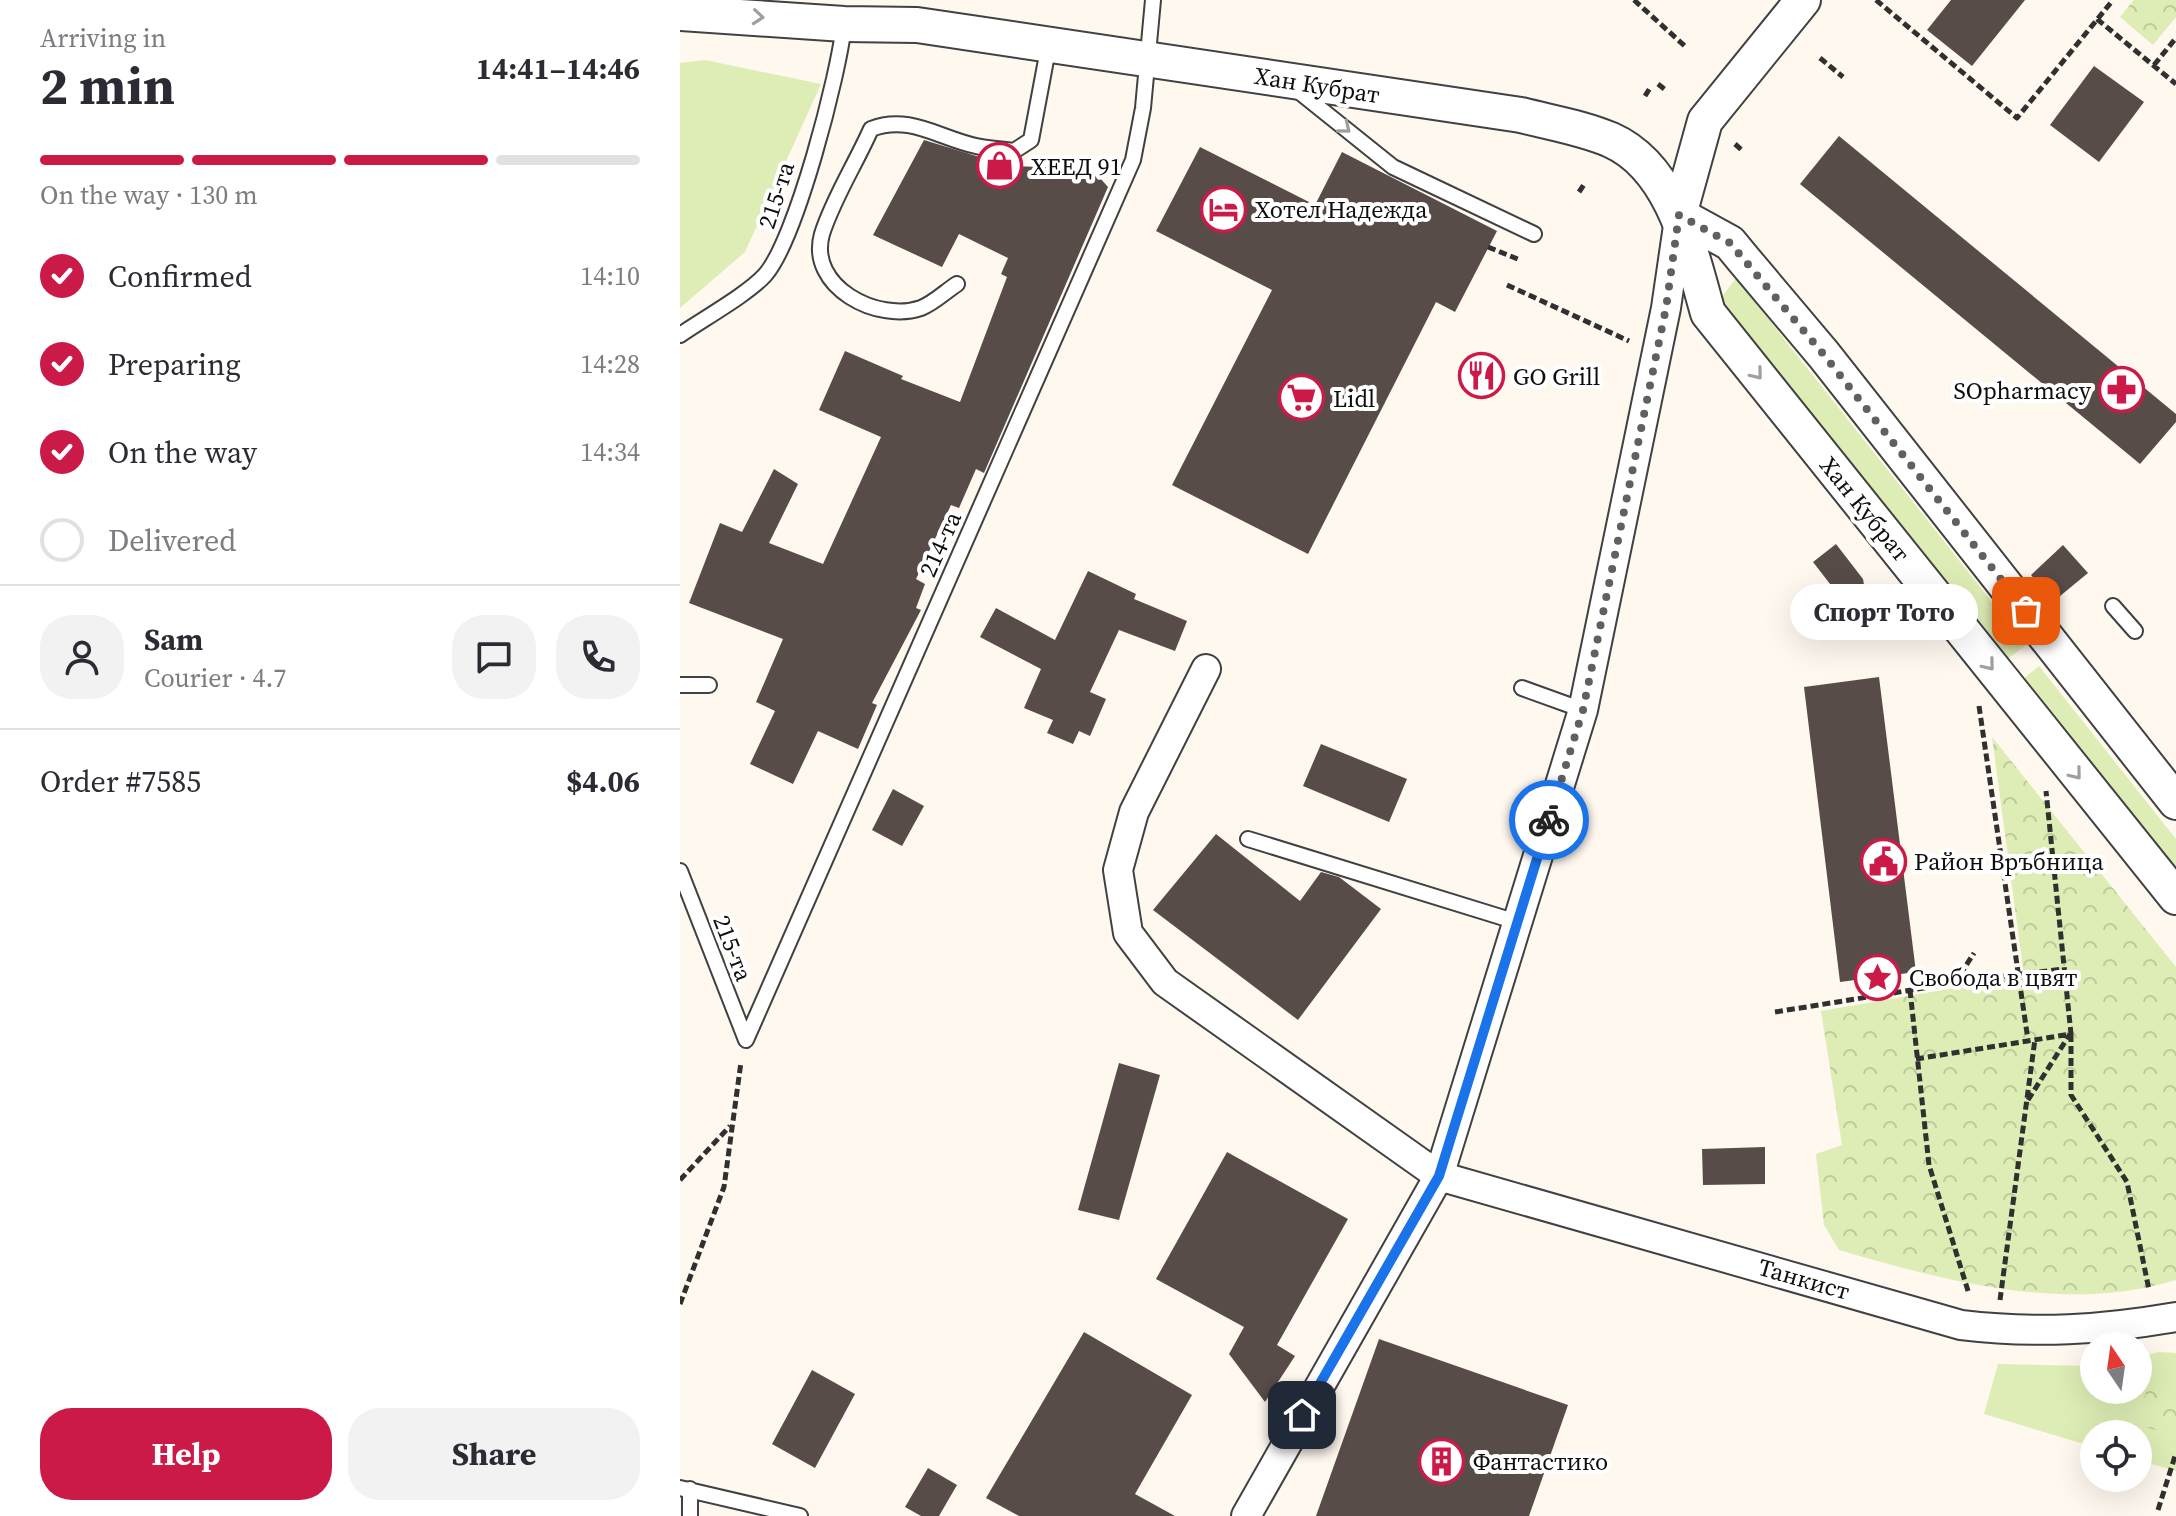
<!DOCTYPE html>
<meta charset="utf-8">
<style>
body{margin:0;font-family:"Source Serif 4",serif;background:#f2f2f3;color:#2b2b33;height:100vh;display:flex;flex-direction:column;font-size:30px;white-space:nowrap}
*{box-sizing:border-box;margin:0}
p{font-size:26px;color:#7c7c81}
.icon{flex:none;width:44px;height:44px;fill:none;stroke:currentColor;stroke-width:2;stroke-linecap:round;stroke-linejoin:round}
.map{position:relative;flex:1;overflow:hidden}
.drawer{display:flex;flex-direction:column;background:#fff;width:680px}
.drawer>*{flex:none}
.needle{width:52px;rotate:347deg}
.controls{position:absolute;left:1400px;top:1332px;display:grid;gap:16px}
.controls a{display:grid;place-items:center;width:72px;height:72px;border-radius:50%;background:#fff;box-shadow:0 8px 32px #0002;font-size:40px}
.pin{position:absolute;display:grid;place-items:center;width:68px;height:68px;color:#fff;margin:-34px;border-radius:16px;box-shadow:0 4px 12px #0006}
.courier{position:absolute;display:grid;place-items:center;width:80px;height:80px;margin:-40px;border:6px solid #1a73e8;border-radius:50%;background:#fff;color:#222;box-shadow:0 2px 10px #0007}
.bubble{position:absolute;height:56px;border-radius:28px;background:#fff;box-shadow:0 8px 32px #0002;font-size:26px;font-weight:700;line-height:56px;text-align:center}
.headline em{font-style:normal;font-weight:700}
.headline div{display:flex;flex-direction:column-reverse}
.headline{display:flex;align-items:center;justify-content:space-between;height:136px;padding:0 40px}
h1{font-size:52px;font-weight:700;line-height:60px}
.bar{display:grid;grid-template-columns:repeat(4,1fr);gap:12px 8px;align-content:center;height:96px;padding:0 40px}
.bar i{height:10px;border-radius:6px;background:#e1e1e2}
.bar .selected{background:#cb1948}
.bar p{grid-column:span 4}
.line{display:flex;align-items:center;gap:20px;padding:0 40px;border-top:2px solid #e1e1e2}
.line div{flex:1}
.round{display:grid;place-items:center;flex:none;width:84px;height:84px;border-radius:32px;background:#f2f2f3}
ol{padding:0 40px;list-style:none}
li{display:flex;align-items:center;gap:24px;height:88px}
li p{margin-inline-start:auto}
li .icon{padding:8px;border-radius:50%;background:#cb1948;color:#fff;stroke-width:4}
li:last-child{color:#7c7c81}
li i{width:44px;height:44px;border:4px solid #e1e1e2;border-radius:50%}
.action{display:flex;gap:16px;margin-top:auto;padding:16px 40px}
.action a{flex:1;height:92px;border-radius:32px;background:#cb1948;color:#fff;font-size:32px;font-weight:700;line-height:92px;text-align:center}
.action a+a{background:#f2f2f3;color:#2b2b33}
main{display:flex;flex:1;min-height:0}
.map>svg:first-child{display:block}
.grass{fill:#deedb5}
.park{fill:url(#park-crowns)}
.building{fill:#584c49}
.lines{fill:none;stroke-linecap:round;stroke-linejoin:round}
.service-casing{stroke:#414141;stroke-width:18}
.minor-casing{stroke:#414141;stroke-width:32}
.tertiary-casing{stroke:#414141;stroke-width:38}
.path{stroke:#303030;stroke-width:5;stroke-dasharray:8 4;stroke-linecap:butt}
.service{stroke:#fff;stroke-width:14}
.minor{stroke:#fff;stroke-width:28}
.tertiary{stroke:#fff;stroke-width:34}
.oneway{stroke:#9f9f9f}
.done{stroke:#62605d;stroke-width:8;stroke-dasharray:0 14.4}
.route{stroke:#1a73e8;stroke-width:10}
.labels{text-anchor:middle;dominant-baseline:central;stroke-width:8;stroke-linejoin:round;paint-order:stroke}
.street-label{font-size:24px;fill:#0e0e0e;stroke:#fff}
.poi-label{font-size:24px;fill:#0e0e0e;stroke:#fff;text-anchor:start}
</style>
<main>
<section class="drawer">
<div class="headline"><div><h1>2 min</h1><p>Arriving in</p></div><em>14:41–14:46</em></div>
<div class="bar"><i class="selected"></i><i class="selected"></i><i class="selected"></i><i></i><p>On the way · 130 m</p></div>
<ol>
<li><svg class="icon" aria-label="check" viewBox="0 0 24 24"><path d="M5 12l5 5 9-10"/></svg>Confirmed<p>14:10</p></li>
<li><svg class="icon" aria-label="check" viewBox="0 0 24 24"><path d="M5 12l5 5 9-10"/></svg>Preparing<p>14:28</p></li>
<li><svg class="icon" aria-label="check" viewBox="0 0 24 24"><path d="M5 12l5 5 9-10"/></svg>On the way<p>14:34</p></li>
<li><i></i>Delivered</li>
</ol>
<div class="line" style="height:144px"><a class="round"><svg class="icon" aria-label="person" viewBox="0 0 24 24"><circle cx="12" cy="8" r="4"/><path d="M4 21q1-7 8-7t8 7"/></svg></a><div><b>Sam</b><p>Courier · 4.7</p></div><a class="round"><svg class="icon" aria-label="chat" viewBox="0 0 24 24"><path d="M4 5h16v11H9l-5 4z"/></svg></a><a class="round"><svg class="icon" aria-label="phone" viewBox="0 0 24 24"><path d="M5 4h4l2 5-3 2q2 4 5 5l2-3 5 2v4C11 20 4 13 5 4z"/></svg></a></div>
<div class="line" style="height:104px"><div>Order #7585</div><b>$4.06</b></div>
<div class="action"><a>Help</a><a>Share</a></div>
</section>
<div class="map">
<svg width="1496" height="1516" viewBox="0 0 1496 1516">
<defs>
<pattern id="park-crowns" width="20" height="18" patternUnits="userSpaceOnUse" patternTransform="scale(2)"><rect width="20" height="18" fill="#deedb5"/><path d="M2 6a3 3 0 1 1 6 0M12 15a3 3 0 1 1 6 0" fill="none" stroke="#bdca9a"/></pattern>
</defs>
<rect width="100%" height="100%" fill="#fff8ef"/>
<!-- grass -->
<path class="grass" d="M25,60l116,24 -76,168 -65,56v-245z
M1056,278l290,367 -22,17 -285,-361z
M1359,666l137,173v36l-154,-195z
M1479,1352l17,1v118l-38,-11v-26h-44v13l-110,-33 14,-50 96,2v24h44v-33z"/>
<!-- park -->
<path class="park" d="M1454,0h42v17l-23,28 -33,-28z
M1312,737l184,230v313c-110,34 -231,1 -337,-30l-15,-25 -8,-71 26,-9 -21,-134 203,-35z
M1468,1386l28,9v24l-5,16 -35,-11z"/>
<!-- building -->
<path class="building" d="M1271,0h74l-53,66 -45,-36z
M1414,66l50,36 -45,60 -49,-37z
M1159,136l337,278v8l-36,42 -340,-280z
M244,140l85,26 66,2 25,10 8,9 -124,286 -8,-4 -17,39 -8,-3 -35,74 9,5 -9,24 5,2 -49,93 5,2 -19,44 -40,-18 -25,53 -43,-20 25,-53 -19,-9 27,-63 -94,-36 31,-80 22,9 32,-63 24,15 -29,59 54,21 58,-127 -62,-27 26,-59 58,25 -2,3 59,23 47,-125 -6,-3 7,-16 -49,-24 -17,33 -69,-32z
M520,147l115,58 27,-53 155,79 -42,81 -19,-10 -128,252 -136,-69 100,-195 -116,-59z
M1156,544l27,35 7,40 -27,5 -6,-31 -24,-31z
M1383,545l25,28 -34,28 -23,-26z
M408,571l48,23 -2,5 53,22 -12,30 -56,-21 -29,62 16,7 -16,37 -11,-5 -6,13 -26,-11 6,-13 -29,-12 17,-39 -61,-32 16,-29 59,32z
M1199,677l37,295 -76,10 -36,-295z
M641,744l86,35 -18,43 -86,-36z
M213,789l31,17 -22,40 -30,-16z
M536,834l84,67 21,-29 18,5 42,32 -83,111 -145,-110z
M439,1063l41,12 -41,145 -41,-10z
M1085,1147v37l-62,1 -1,-36z
M547,1152l121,67 -71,126 18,11 -30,46 -36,-48 15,-27 -88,-48z
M404,1332l108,63 -57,99 40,22h-156l-33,-18z
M699,1339l189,66 -39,111h-213z
M132,1370l43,24 -40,74 -43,-24z
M248,1468l29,17 -18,31h-18l-16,-9z"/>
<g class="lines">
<defs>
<path id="service" d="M617,90l96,77 141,67
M277,284c-11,7 -23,19 -36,24 -43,15 -114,-21 -99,-74 11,-35 34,-71 49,-105 38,-15 68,9 105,17 12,3 26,3 38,5l17,-11 18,-96
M0,335c23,-16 68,-41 85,-60 31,-35 74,-201 79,-251
M1433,606l22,25
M0,685h29
M842,688l61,22
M568,839l269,83
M0,871l66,169
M66,1040l387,-880 10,-52 10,-108
M0,1488l120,28
M10,1516v-27"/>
<path id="minor" d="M526,669l-72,143 -16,58 10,63 37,49 274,194 522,149c76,9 139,5 215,-8
M566,1516l193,-340 144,-466 83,-402 13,-89"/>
<path id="tertiary" d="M0,13l164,11 73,1 604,90c31,8 62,13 90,25 63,28 80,114 97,173l468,584
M999,215l51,28 14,17 80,95 352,447
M999,215l26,-94 98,-121"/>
</defs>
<!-- service casing -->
<use href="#service" class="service-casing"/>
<!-- minor casing -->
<use href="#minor" class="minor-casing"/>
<!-- tertiary casing -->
<use href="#tertiary" class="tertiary-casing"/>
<!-- path -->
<path class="path" d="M954,0l53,48
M1196,0l141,118 96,-118
M1417,19l79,65
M1140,58l23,19
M1474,65l22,-27
M978,84l9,7
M965,96l5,-8
M1055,144l8,7
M899,192l6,-9
M808,247l32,13
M827,285l122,56
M1299,706l49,334
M1276,982l107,-13
M1230,990l19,175 40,129
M1095,1012l180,-29 19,-30
M1391,1034v61l56,87 22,108
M1236,1059l155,-25 -25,-243
M1348,1100l42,-66
M0,1180l50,-54
M1320,1300l35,-261
M0,1304l44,-117 17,-125
M1478,1510l18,-57"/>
<!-- service -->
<use href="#service" class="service"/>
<!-- minor -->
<use href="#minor" class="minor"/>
<!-- tertiary -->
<use href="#tertiary" class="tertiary"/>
</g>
<!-- one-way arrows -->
<defs><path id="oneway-chevron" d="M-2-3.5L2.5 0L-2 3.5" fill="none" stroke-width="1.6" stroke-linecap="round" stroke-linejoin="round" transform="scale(2)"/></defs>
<g class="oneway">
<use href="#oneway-chevron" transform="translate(78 17) rotate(5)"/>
<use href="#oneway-chevron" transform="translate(665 128) rotate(39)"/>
<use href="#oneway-chevron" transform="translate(1077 374) rotate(51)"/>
<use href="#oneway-chevron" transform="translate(1309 665) rotate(51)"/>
<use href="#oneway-chevron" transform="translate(1396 774) rotate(51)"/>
</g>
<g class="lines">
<!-- done -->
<path class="done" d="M869,820l34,-110 83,-402 13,-93 51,28 94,112 202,256"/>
<!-- route -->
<path class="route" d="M622,1415l137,-239 110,-356"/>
</g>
<!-- icons -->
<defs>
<symbol id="shop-ring" viewBox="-11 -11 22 22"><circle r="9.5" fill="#fff" stroke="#cb1948" stroke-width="1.5"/><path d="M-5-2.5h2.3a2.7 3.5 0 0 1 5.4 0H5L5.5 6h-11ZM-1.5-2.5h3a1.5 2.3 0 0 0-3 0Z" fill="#cb1948"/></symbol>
<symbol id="hotel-ring" viewBox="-11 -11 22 22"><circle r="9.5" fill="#fff" stroke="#cb1948" stroke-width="1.5"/><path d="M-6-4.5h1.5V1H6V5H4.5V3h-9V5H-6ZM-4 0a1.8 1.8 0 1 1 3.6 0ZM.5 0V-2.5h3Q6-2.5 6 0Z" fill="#cb1948"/></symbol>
<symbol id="restaurant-ring" viewBox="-11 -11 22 22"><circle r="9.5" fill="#fff" stroke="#cb1948" stroke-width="1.5"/><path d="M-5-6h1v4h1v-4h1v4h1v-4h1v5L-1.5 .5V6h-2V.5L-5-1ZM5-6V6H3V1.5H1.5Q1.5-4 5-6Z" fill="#cb1948"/></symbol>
<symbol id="pharmacy-ring" viewBox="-11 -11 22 22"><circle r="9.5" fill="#fff" stroke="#cb1948" stroke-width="1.5"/><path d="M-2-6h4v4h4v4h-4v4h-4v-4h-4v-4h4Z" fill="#cb1948"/></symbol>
<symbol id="supermarket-ring" viewBox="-11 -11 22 22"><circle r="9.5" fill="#fff" stroke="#cb1948" stroke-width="1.5"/><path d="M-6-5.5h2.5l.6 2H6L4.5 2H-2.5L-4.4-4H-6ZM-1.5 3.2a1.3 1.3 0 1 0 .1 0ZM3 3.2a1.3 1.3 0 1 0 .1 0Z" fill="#cb1948"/></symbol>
<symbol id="civic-ring" viewBox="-11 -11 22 22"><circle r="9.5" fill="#fff" stroke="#cb1948" stroke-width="1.5"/><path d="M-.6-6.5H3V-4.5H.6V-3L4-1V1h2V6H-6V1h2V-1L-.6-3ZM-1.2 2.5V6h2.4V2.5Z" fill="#cb1948"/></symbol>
<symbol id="sight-ring" viewBox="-11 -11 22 22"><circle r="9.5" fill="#fff" stroke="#cb1948" stroke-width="1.5"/><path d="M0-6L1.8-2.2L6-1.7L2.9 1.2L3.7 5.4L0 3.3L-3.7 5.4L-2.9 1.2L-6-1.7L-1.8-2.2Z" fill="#cb1948"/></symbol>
<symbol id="building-ring" viewBox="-11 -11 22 22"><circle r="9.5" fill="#fff" stroke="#cb1948" stroke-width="1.5"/><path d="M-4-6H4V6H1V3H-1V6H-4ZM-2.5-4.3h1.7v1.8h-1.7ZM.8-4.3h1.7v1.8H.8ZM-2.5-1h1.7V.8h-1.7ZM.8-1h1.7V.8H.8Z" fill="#cb1948"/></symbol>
</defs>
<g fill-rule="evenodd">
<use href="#shop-ring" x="294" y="140" width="51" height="51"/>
<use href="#hotel-ring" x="518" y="184" width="51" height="51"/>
<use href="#restaurant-ring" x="776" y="350" width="51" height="51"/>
<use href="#pharmacy-ring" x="1416" y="364" width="51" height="51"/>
<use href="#supermarket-ring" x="596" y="372" width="51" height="51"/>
<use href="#civic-ring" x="1178" y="836" width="51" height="51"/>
<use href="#sight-ring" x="1172" y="952" width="51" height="51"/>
<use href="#building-ring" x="736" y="1436" width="51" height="51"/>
</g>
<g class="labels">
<!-- street labels -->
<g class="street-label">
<text transform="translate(637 85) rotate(9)">Хан Кубрат</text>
<text transform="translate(96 195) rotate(-72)">215-та</text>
<text transform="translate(1185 509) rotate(51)">Хан Кубрат</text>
<text transform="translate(260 544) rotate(-66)">214-та</text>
<text transform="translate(53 948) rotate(69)">215-та</text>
<text transform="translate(1124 1279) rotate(16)">Танкист</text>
</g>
<!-- poi labels -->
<g class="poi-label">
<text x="351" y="166">ХЕЕД 91</text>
<text x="575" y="209">Хотел Надежда</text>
<text x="833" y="376">GO Grill</text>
<text x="1411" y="390" text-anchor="end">SOpharmacy</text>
<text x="653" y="398">Lidl</text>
<text x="1234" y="861">Район Връбница</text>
<text x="1229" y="977">Свобода в цвят</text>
<text x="793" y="1461">Фантастико</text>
</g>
</g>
</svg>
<div class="controls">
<a><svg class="needle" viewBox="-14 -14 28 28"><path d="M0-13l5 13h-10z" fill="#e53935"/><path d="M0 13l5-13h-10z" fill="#7c7c81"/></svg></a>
<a><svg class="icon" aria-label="locate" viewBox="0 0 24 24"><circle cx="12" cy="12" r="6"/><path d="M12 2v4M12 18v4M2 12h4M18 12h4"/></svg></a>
</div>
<div class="pin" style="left:1346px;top:611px;background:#ea580c"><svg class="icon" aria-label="bag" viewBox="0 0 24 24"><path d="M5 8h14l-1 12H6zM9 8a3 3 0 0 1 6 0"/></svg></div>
<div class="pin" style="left:622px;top:1415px;background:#1f2937"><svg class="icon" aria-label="home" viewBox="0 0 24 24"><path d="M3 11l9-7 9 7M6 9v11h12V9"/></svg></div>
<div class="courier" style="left:869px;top:820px"><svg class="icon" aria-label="bike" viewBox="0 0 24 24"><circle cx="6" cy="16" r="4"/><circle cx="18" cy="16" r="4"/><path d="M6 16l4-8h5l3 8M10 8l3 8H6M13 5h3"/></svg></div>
<div class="bubble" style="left:1110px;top:584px;width:188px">Спорт Тото</div>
</div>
</main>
